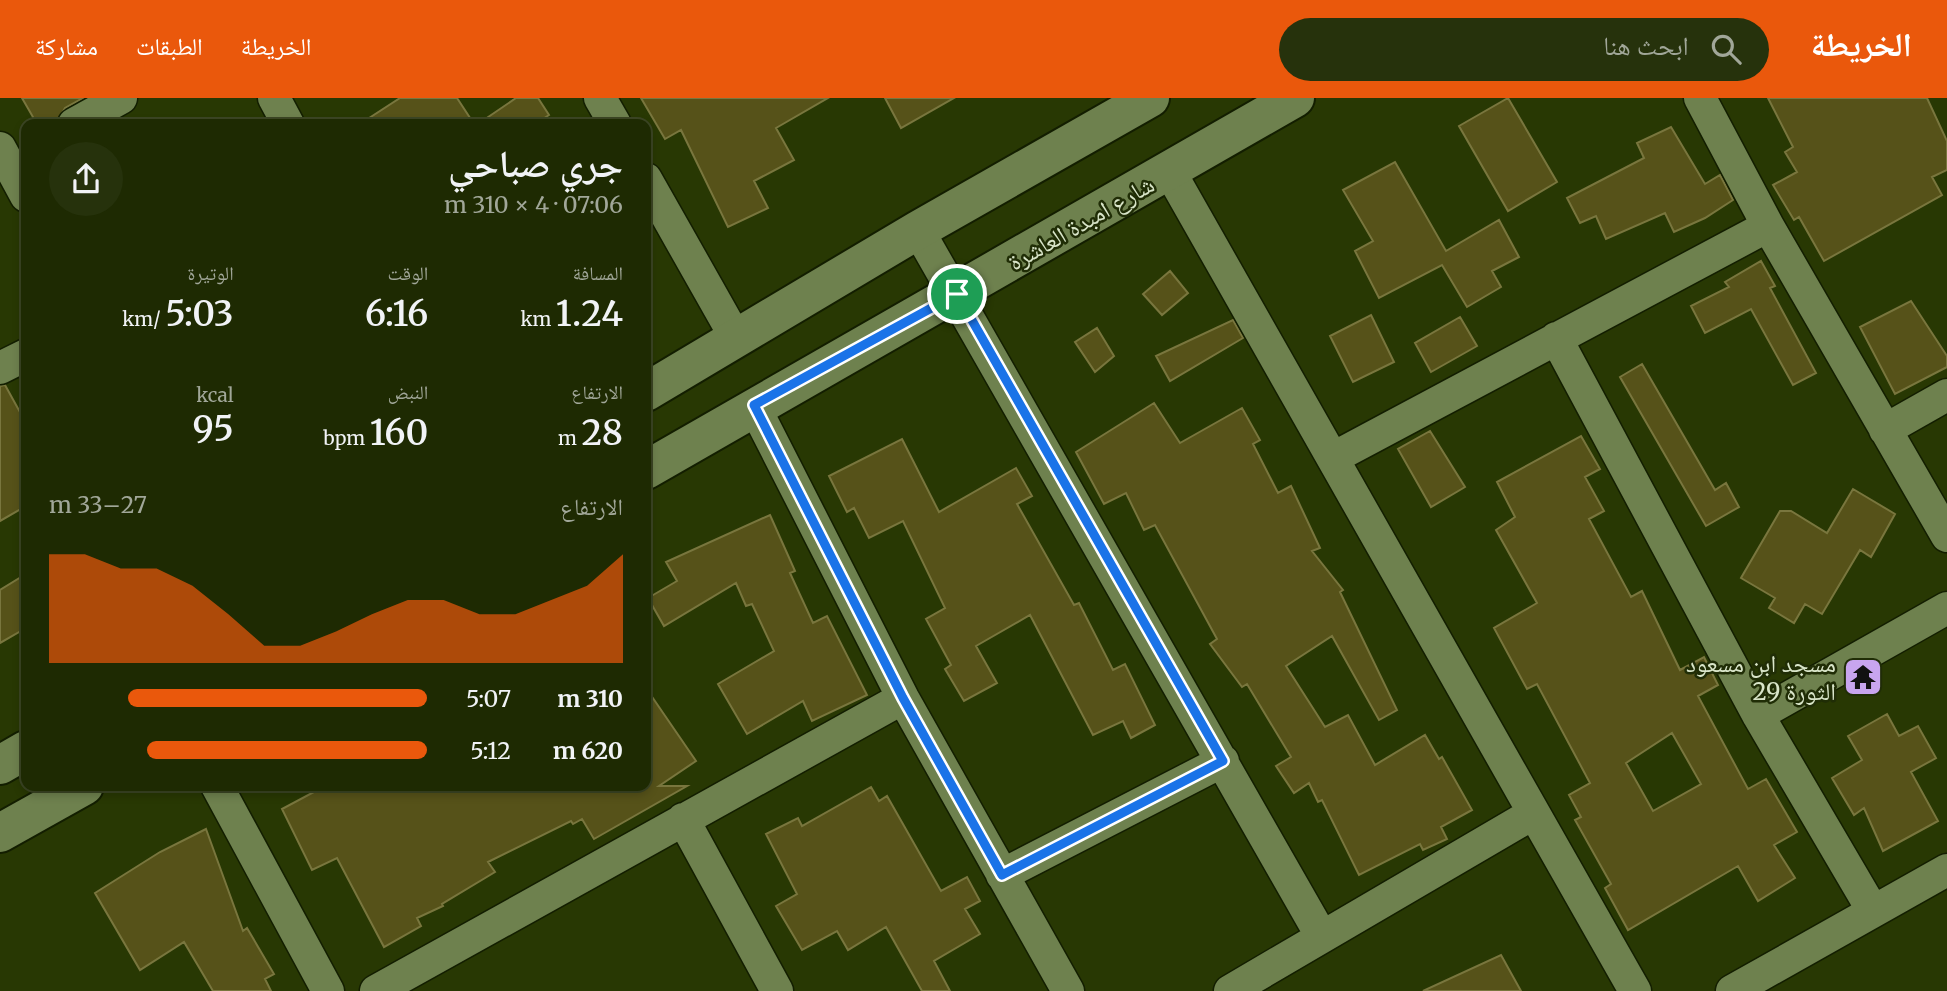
<!DOCTYPE html>
<html lang="ar">
<meta charset="utf-8">
<style>
:root{--surface:#1e2a02;--page:#26320c;--text:#f1f3f6;--muted:#a1a799;--line:#3c4624;--accent:#ea580c}
body{margin:0;font-family:Merriweather,"Noto Naskh Arabic",serif;background:var(--page);color:var(--text);direction:rtl;height:100vh;display:flex;flex-direction:column;font-size:26px;white-space:nowrap}
*{box-sizing:border-box;margin:0}
p{font-size:23px;color:var(--muted)}
.icon{flex:none;width:38px;height:38px;fill:none;stroke:currentColor;stroke-width:2;stroke-linecap:round;stroke-linejoin:round}
.map{position:relative;flex:1;overflow:hidden;direction:ltr}
.details{position:absolute;left:21px;top:21px;width:630px;height:672px;display:flex;flex-direction:column;background:var(--surface);border-radius:14px;box-shadow:0 4px 10px #0003,0 0 0 2px var(--line);direction:rtl}
.details>*{flex:none}
.pin{position:absolute;display:grid;place-items:center;width:60px;height:60px;color:#fff;margin:-30px;border:4px solid #fff;border-radius:50%;box-shadow:0 2px 7px #0007}
.round{display:grid;place-items:center;flex:none;width:74px;height:74px;border-radius:37px;background:var(--page)}
.overview{display:flex;align-items:center;justify-content:space-between;height:119px;padding:0 28px}
h1{font-size:38px;font-weight:600;line-height:52px}
.figures{display:grid;grid-template-columns:repeat(3,1fr);gap:10px;height:119px;padding:7px 28px}
.figures div{display:grid;align-content:center}
.figures b{font-size:35px;font-weight:600}
.figures small{font-size:19px;font-weight:400}
.figures p{font-size:19px}
.chart{height:196px;padding:14px 28px}
.chart p{display:flex;justify-content:space-between}
.chart svg{width:100%;height:126px;margin-top:7px;fill:var(--accent);opacity:.7}
ul{padding:0 28px;list-style:none;font-size:23px}
li{display:grid;grid-template-columns:112px 84px 1fr;align-items:center;height:52px}
li i{height:18px;border-radius:9px;background:var(--accent)}
header{display:flex;align-items:center;gap:42px;box-sizing:border-box;height:98px;padding:0 35px;background:var(--accent);color:#fff}
header strong{font-size:33px}
nav{display:flex;gap:38px;margin-inline-start:auto;font-size:24px}
.search{width:490px;height:63px;background:var(--page);display:flex;align-items:center;gap:18px;box-sizing:border-box;padding:0 24px;border-radius:38px;color:var(--muted);font-size:26px}
.map>svg:first-child{display:block}
.building{fill:#565219;stroke:#79763e;stroke-width:2;fill-rule:evenodd}
.lines{fill:none;stroke-linecap:round;stroke-linejoin:round}
.street-casing{stroke:#131e00;stroke-width:35}
.secondary-casing{stroke:#131e00;stroke-width:42}
.street{stroke:#6e814e;stroke-width:32}
.secondary{stroke:#6e814e;stroke-width:38}
.route-casing{stroke:#fff;stroke-width:14}
.route{stroke:#1a73e8;stroke-width:9}
.labels{text-anchor:middle;dominant-baseline:central;stroke-width:5;stroke-linejoin:round;paint-order:stroke}
.street-label{font-size:24px;fill:#d9e5c9;stroke:#202d06}
.poi-label{font-size:24px;fill:#d9e5c9;stroke:#202d06;text-anchor:end}
</style>
<header>
<strong>الخريطة</strong>
<div class="search"><svg class="icon" aria-label="search" viewBox="0 0 24 24"><circle cx="10" cy="10" r="6"/><path d="M15 15l6 6"/></svg>ابحث هنا</div>
<nav><a>الخريطة</a><a>الطبقات</a><a>مشاركة</a></nav>
</header>
<div class="map">
<svg width="1947" height="893" viewBox="0 0 1947 893">
<rect width="100%" height="100%" fill="#283803"/>
<path class="building" d="M22,0H83L65,10L56,26H37Z
M400,0H457L474,26H360Z
M516,0H538L549,17L535,26H478Z
M641,0H828L776,30L794,62L754,83L768,110L728,129L681,32L665,41Z
M885,0H954L901,30Z
M1508,0L1557,84L1508,113L1459,28Z
M1768,0H1927L1947,43V72L1932,79L1942,97L1824,163L1799,119L1794,122L1773,87L1797,74L1785,54L1793,49Z
M1671,29L1705,86L1720,77L1733,102L1705,120L1674,134L1665,115L1606,141L1596,118L1580,125L1567,100L1644,60L1637,45Z
M1395,64L1446,153L1499,122L1519,159L1492,173L1501,189L1467,209L1442,167L1379,200L1355,153L1373,143L1343,92Z
M1761,163L1775,188L1770,190L1816,275L1793,287L1751,211L1705,235L1691,208L1729,189L1725,184Z
M1170,173L1188,195L1162,217L1143,196Z
M1911,203L1947,258V269L1895,296L1860,229Z
M1371,217L1394,264L1353,284L1330,238Z
M1460,219L1477,248L1431,274L1415,245Z
M1233,222L1243,240L1170,283L1156,258Z
M1097,230L1114,258L1095,274L1075,244Z
M1642,266L1715,392L1726,385L1739,409L1706,428L1620,279Z
M5,287L26,325V408L0,423V288Z
M1154,305L1180,345L1242,310L1260,342L1253,346L1278,395L1291,388L1320,450L1312,453L1343,492L1340,494L1397,612L1379,622L1332,538L1286,568L1325,629L1348,617L1375,667L1425,637L1439,661L1442,659L1472,712L1441,729L1447,741L1423,752L1420,746L1359,777L1322,702L1318,704L1309,685L1294,695L1276,668L1291,659L1247,586L1242,589L1210,546L1217,541L1155,427L1144,432L1126,395L1104,406L1076,354Z
M1430,333L1465,389L1431,409L1398,351Z
M1581,338L1600,371L1585,379L1604,413L1589,421L1631,499L1642,493L1680,572L1704,559L1718,587L1698,598L1748,691L1766,681L1797,734L1774,747L1795,780L1758,803L1738,768L1628,832L1605,790L1611,786L1575,722L1581,719L1569,697L1590,685L1537,586L1527,591L1494,530L1537,505L1496,432L1515,419L1497,384ZM1672,635L1701,686L1653,713L1626,665Z
M902,341L939,414L1016,370L1032,398L1017,406L1074,507L1079,505L1113,572L1125,566L1155,627L1131,640L1123,623L1093,637L1030,517L976,548L997,585L964,603L945,571L951,567L926,521L945,510L903,423L869,440L854,410L847,414L829,378Z
M1853,391L1895,416L1871,459L1860,452L1822,516L1805,506L1794,525L1769,510L1775,500L1741,480L1780,413H1791L1827,435Z
M770,417L795,473L790,475L813,525L827,518L867,597L812,623L803,603L747,636L718,586L774,553L752,506L746,508L736,485L664,528L648,500L677,483L666,464Z
M26,476V530L0,545V492Z
M646,590L696,663L659,688H687L594,741L582,721L573,726L571,723L488,764L495,774L442,806L443,808L417,820L421,828L384,849L337,760L312,772L282,711L325,688H646Z
M1887,616L1899,638L1918,628L1936,660L1911,674L1938,723L1883,753L1864,710L1854,717L1832,680L1862,662L1848,638Z
M871,689L879,703L887,698L941,793L967,779L980,803L965,811L980,836L934,863L950,893H922L886,829L848,852L837,833L802,852L776,808L797,796L766,736L798,720L802,728Z
M206,731L243,833L247,830L274,876L265,881L271,893H213L184,844L140,872L95,795L160,754Z
M1501,857L1521,893H1423Z"/>
<g class="lines">
<g class="street-casing">
<path id="street" d="M274,0L288,26
M600,0L615,26
M1700,0L1768,128L1947,438
M74,26L121,0
M0,50L26,98
M1170,74L1635,893
M646,81L737,242
M918,132L1322,839
M1556,240L1758,617L1873,813
M0,270L26,257
M754,308L903,600L1068,893
M1885,332L1947,297
M1333,360L1768,128
M1758,617L1947,510
M217,688L328,893
M683,721L777,893
M1002,777L1223,663
M376,893L903,600
M1230,893L1534,715
M1732,893L1947,772"/>
</g>
<g class="secondary-casing">
<path id="secondary" d="M646,294L918,132L1150,0
M646,372L1295,0
M0,667L26,652
M0,735L84,688"/>
</g>
<use href="#street" class="street"/>
<use href="#secondary" class="secondary"/>
</g>
<g class="lines">
<g class="route-casing">
<path id="route" d="M957,196L1223,663L1002,777L903,600L754,307Z"/>
</g>
<use href="#route" class="route"/>
</g>
<defs>
<g id="temple-square" transform="scale(2.0125)"><rect x="-9" y="-9" width="18" height="18" rx="4" fill="#c8a5ef" stroke="#202d06"/><path d="M0-6L5-2H3V0L6.5 2.5H4V6H1.5V3h-3V6H-4V2.5H-6.5L-3 0V-2H-5Z" fill="#111"/></g>
</defs>
<g fill-rule="evenodd">
<use href="#temple-square" x="1863" y="579"/>
</g>
<g class="labels">
<g class="street-label">
<text transform="translate(1081 125) rotate(-30)">شارع امبدة العاشرة</text>
</g>
<g class="poi-label">
<text x="1836" y="565">مسجد ابن مسعود<tspan x="1836" dy="28">الثورة 29</tspan></text>
</g>
</g>
</svg>
<div class="pin" style="left:957px;top:196px;background:#1e9e55"><svg class="icon" aria-label="arrive" viewBox="0 0 24 24"><path d="M6 21V4h12l-3 4 3 4H6"/></svg></div>
<section class="details">
<div class="overview"><div><h1>جري صباحي</h1><p>07:06 · 4 × 310 m</p></div><a class="round"><svg class="icon" aria-label="share" viewBox="0 0 24 24"><path d="M12 15V3M7 8l5-5 5 5M5 13v7h14v-7"/></svg></a></div>
<div class="figures">
<div><p>المسافة</p><b>1.24<small> km</small></b></div>
<div><p>الوقت</p><b>6:16</b></div>
<div><p>الوتيرة</p><b>5:03<small> /km</small></b></div>
</div>
<div class="figures">
<div><p>الارتفاع</p><b>28<small> m</small></b></div>
<div><p>النبض</p><b>160<small> bpm</small></b></div>
<div><p>kcal</p><b>95</b></div>
</div>
<div class="chart"><p><span>الارتفاع</span>27–33 m</p>
<svg viewBox="0 0 160 44" preserveAspectRatio="none"><path d="M0 44V6L10 6L20 11L30 11L40 17L50 27L60 38L70 38L80 33L90 27L100 22L110 22L120 27L130 27L140 22L150 17L160 6V44z"/></svg>
</div>
<ul>
<li><b>310 m</b>5:07<i style="width:79%"></i></li>
<li><b>620 m</b>5:12<i style="width:74%"></i></li>
</ul>
</section>
</div>
